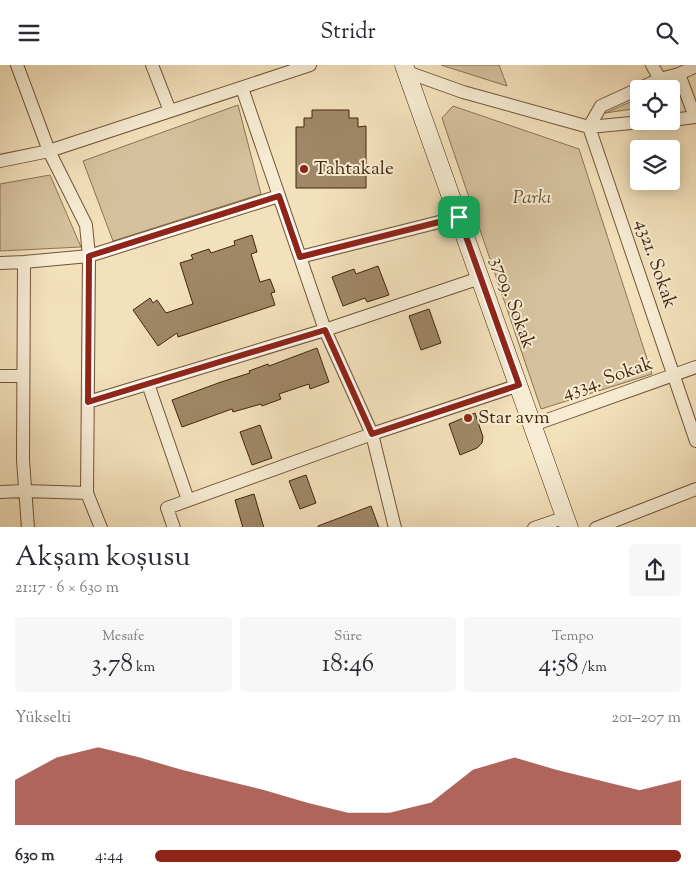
<!DOCTYPE html>
<html lang="tr">
<meta charset="utf-8">
<style>
:root{--surface:#fff;--page:#f7f7f7;--text:#2b2b33;--muted:#7c7c81;--accent:#8f2418}
body{margin:0;font-family:"Sorts Mill Goudy",serif;background:var(--page);color:var(--text);height:100vh;display:flex;flex-direction:column;font-size:19px;white-space:nowrap}
*{box-sizing:border-box;margin:0}
p{font-size:16px;color:var(--muted)}
.icon{flex:none;width:28px;height:28px;fill:none;stroke:currentColor;stroke-width:2;stroke-linecap:round;stroke-linejoin:round}
.map{position:relative;height:462px;overflow:hidden}
.details{display:flex;flex-direction:column;background:var(--surface);flex:1}
.details>*{flex:none}
.tools{position:absolute;left:630px;top:15px;display:grid;gap:10px}
.tools a{display:grid;place-items:center;width:50px;height:50px;border-radius:5px;background:var(--surface);box-shadow:0 2px 12px #0003;font-size:25px}
.pin{position:absolute;display:grid;place-items:center;width:42px;height:42px;color:#fff;margin:-21px;border-radius:10px;box-shadow:0 2px 8px #0006}
.round{display:grid;place-items:center;flex:none;width:52px;height:52px;border-radius:5px;background:var(--page)}
.overview{display:flex;align-items:center;justify-content:space-between;height:85px;padding:0 15px}
h1{font-size:28px;font-weight:600;line-height:38px}
.figures{display:grid;grid-template-columns:repeat(3,1fr);gap:8px;height:85px;padding:5px 15px}
.figures div{display:grid;align-content:center;border-radius:5px;background:var(--page);text-align:center}
.figures b{font-size:25px;font-weight:600}
.figures small{font-size:14px;font-weight:400}
.figures p{font-size:14px}
.chart{height:140px;padding:10px 15px}
.chart p{display:flex;justify-content:space-between}
.chart svg{width:100%;height:90px;margin-top:5px;fill:var(--accent);opacity:.7}
ul{padding:0 15px;list-style:none;font-size:16px}
li{display:grid;grid-template-columns:80px 60px 1fr;align-items:center;height:38px}
li i{height:12px;border-radius:6px;background:var(--accent)}
header{display:flex;justify-content:space-between;align-items:center;height:65px;padding:0 15px;background:var(--surface);font-size:22px;font-weight:600}
.map>svg:first-child{display:block}
.green{fill:#d5c19d;stroke:#8c7354}
.building{fill:#9f8767;stroke:#44250c}
.lines{fill:none;stroke-linecap:round;stroke-linejoin:round}
.street-casing{stroke:#705438;stroke-width:14}
.secondary-casing{stroke:#44250c;stroke-width:19}
.street{stroke:#f7ecd3;stroke-width:12}
.secondary{stroke:#f7ecd3;stroke-width:18}
.route-casing{stroke:#fff;stroke-width:10}
.route{stroke:#8f2418;stroke-width:6}
.poi-dot{fill:#8f2418;stroke:#f7ecd3;stroke-width:2}
.labels{text-anchor:middle;dominant-baseline:central;stroke-width:4;stroke-linejoin:round;paint-order:stroke}
.poi-label{font-size:19px;fill:#44250c;stroke:#f7ecd3;text-anchor:start}
.park-label{font-size:19px;font-style:italic;fill:#684c30;stroke:#f7ecd3}
.street-label{font-size:19px;fill:#44250c;stroke:#f7ecd3}
</style>
<header><svg class="icon" aria-label="menu" viewBox="0 0 24 24"><path d="M4 6h16M4 12h16M4 18h16"/></svg>Stridr<svg class="icon" aria-label="search" viewBox="0 0 24 24"><circle cx="10" cy="10" r="6"/><path d="M15 15l6 6"/></svg></header>
<div class="map">
<svg width="696" height="463" viewBox="0 0 696 463">
<rect width="100%" height="100%" fill="#f3e1bb"/>
<filter id="stains"><feTurbulence type="fractalNoise" baseFrequency=".004" numOctaves="4"/><feColorMatrix values="0 0 0 0 .2 0 0 0 0 .09 0 0 0 0 .02 0 0 0 .5 -.17"/></filter>
<radialGradient id="worn" r=".72"><stop offset=".6" stop-color="#630" stop-opacity="0"/><stop offset="1" stop-color="#630" stop-opacity=".3"/></radialGradient>
<path class="green" d="M441,0H499L507,21Z
M639,33V43L605,48Z
M238,40L261,129L113,176L83,96Z
M453,41L579,84L652,309L541,344L442,53Z
M50,110L81,182L0,186V119Z"/>
<path class="building" d="M312,45H349V53H358V62L366,61V123H296V62H304V53H312Z
M252,170L257,187L251,189L260,217L270,214L275,227L271,228L275,240L178,272L177,268L158,281L133,245L150,233L153,238L157,235L166,248L193,239L180,198L193,194L191,190L209,184L211,188L235,180L234,176Z
M378,201L389,230L367,237L365,233L343,241L332,212L354,204L356,209Z
M429,244L441,278L421,285L409,251Z
M317,283L329,317L310,324L309,319L279,329L281,334L262,341L261,339L233,347L232,344L182,362L172,335L221,317L250,308L249,306L268,299L269,301Z
M475,348L483,372L482,378L477,383L460,390L449,359Z
M260,360L272,393L252,400L240,367Z
M306,410L316,438L300,444L289,416Z
M254,429L264,463H243L235,435Z
M371,441L379,463H318V461Z"/>
<g class="lines">
<g class="street-casing">
<path id="street" d="M17,0L49,86L86,160L89,191L87,428L101,463
M152,0L170,46
M652,0L660,14
M696,1L679,9L660,14L601,41L589,62L696,376
M407,7L463,27L589,62L652,56
M679,9L695,52
M242,23L325,265L372,369L395,463
M671,55L696,52
M0,96L49,86L310,0
M300,192L459,152
M24,197L23,395L28,463
M0,198L24,197L89,191L279,131
M0,311H23
M148,319L188,435
M88,337L325,265L480,213
M533,360L696,302
M0,427L25,426L87,428
M174,463L167,443L372,369L519,320
M534,463L566,452
M596,463L696,424"/>
</g>
<g class="secondary-casing">
<path id="secondary" d="M404,0L569,463"/>
</g>
<use href="#street" class="street"/>
<use href="#secondary" class="secondary"/>
</g>
<g class="lines">
<g class="route-casing">
<path id="route" d="M279,131L300,192L459,152L519,320L372,369L325,265L88,337L89,191Z"/>
</g>
<use href="#route" class="route"/>
</g>
<g class="poi-dot">
<circle cx="304" cy="104" r="5"/>
<circle cx="468" cy="353" r="5"/>
</g>
<g class="labels">
<g class="poi-label">
<text x="314" y="104">Tahtakale</text>
<text x="478" y="353">Star avm</text>
</g>
<g class="park-label">
<text x="532" y="133">Parkı</text>
</g>
<g class="street-label">
<text transform="translate(655 199) rotate(71)">4321. Sokak</text>
<text transform="translate(512 238) rotate(70)">3709. Sokak</text>
<text transform="translate(608 314) rotate(-19)">4334. Sokak</text>
</g>
</g>
<rect width="100%" height="100%" filter="url(#stains)"/>
<rect width="100%" height="100%" fill="url(#worn)"/>
</svg>
<div class="tools">
<a><svg class="icon" aria-label="locate" viewBox="0 0 24 24"><circle cx="12" cy="12" r="6"/><path d="M12 2v4M12 18v4M2 12h4M18 12h4"/></svg></a>
<a><svg class="icon" aria-label="layers" viewBox="0 0 24 24"><path d="M12 4l9 5-9 5-9-5zM3 14l9 5 9-5"/></svg></a>
</div>
<div class="pin" style="left:459px;top:152px;background:#1e9e55"><svg class="icon" aria-label="arrive" viewBox="0 0 24 24"><path d="M6 21V4h12l-3 4 3 4H6"/></svg></div>
</div>
<section class="details">
<div class="overview"><div><h1>Akşam koşusu</h1><p>21:17 · 6 × 630 m</p></div><a class="round"><svg class="icon" aria-label="share" viewBox="0 0 24 24"><path d="M12 15V3M7 8l5-5 5 5M5 13v7h14v-7"/></svg></a></div>
<div class="figures">
<div><p>Mesafe</p><b>3.78<small> km</small></b></div>
<div><p>Süre</p><b>18:46</b></div>
<div><p>Tempo</p><b>4:58<small> /km</small></b></div>
</div>
<div class="chart"><p><span>Yükselti</span>201–207 m</p>
<svg viewBox="0 0 160 44" preserveAspectRatio="none"><path d="M0 44V22L10 11L20 6L30 11L40 17L50 22L60 27L70 33L80 38L90 38L100 33L110 17L120 11L130 17L140 22L150 27L160 22V44z"/></svg>
</div>
<ul>
<li><b>630 m</b>4:44<i style="width:100%"></i></li>
</ul>
</section>
